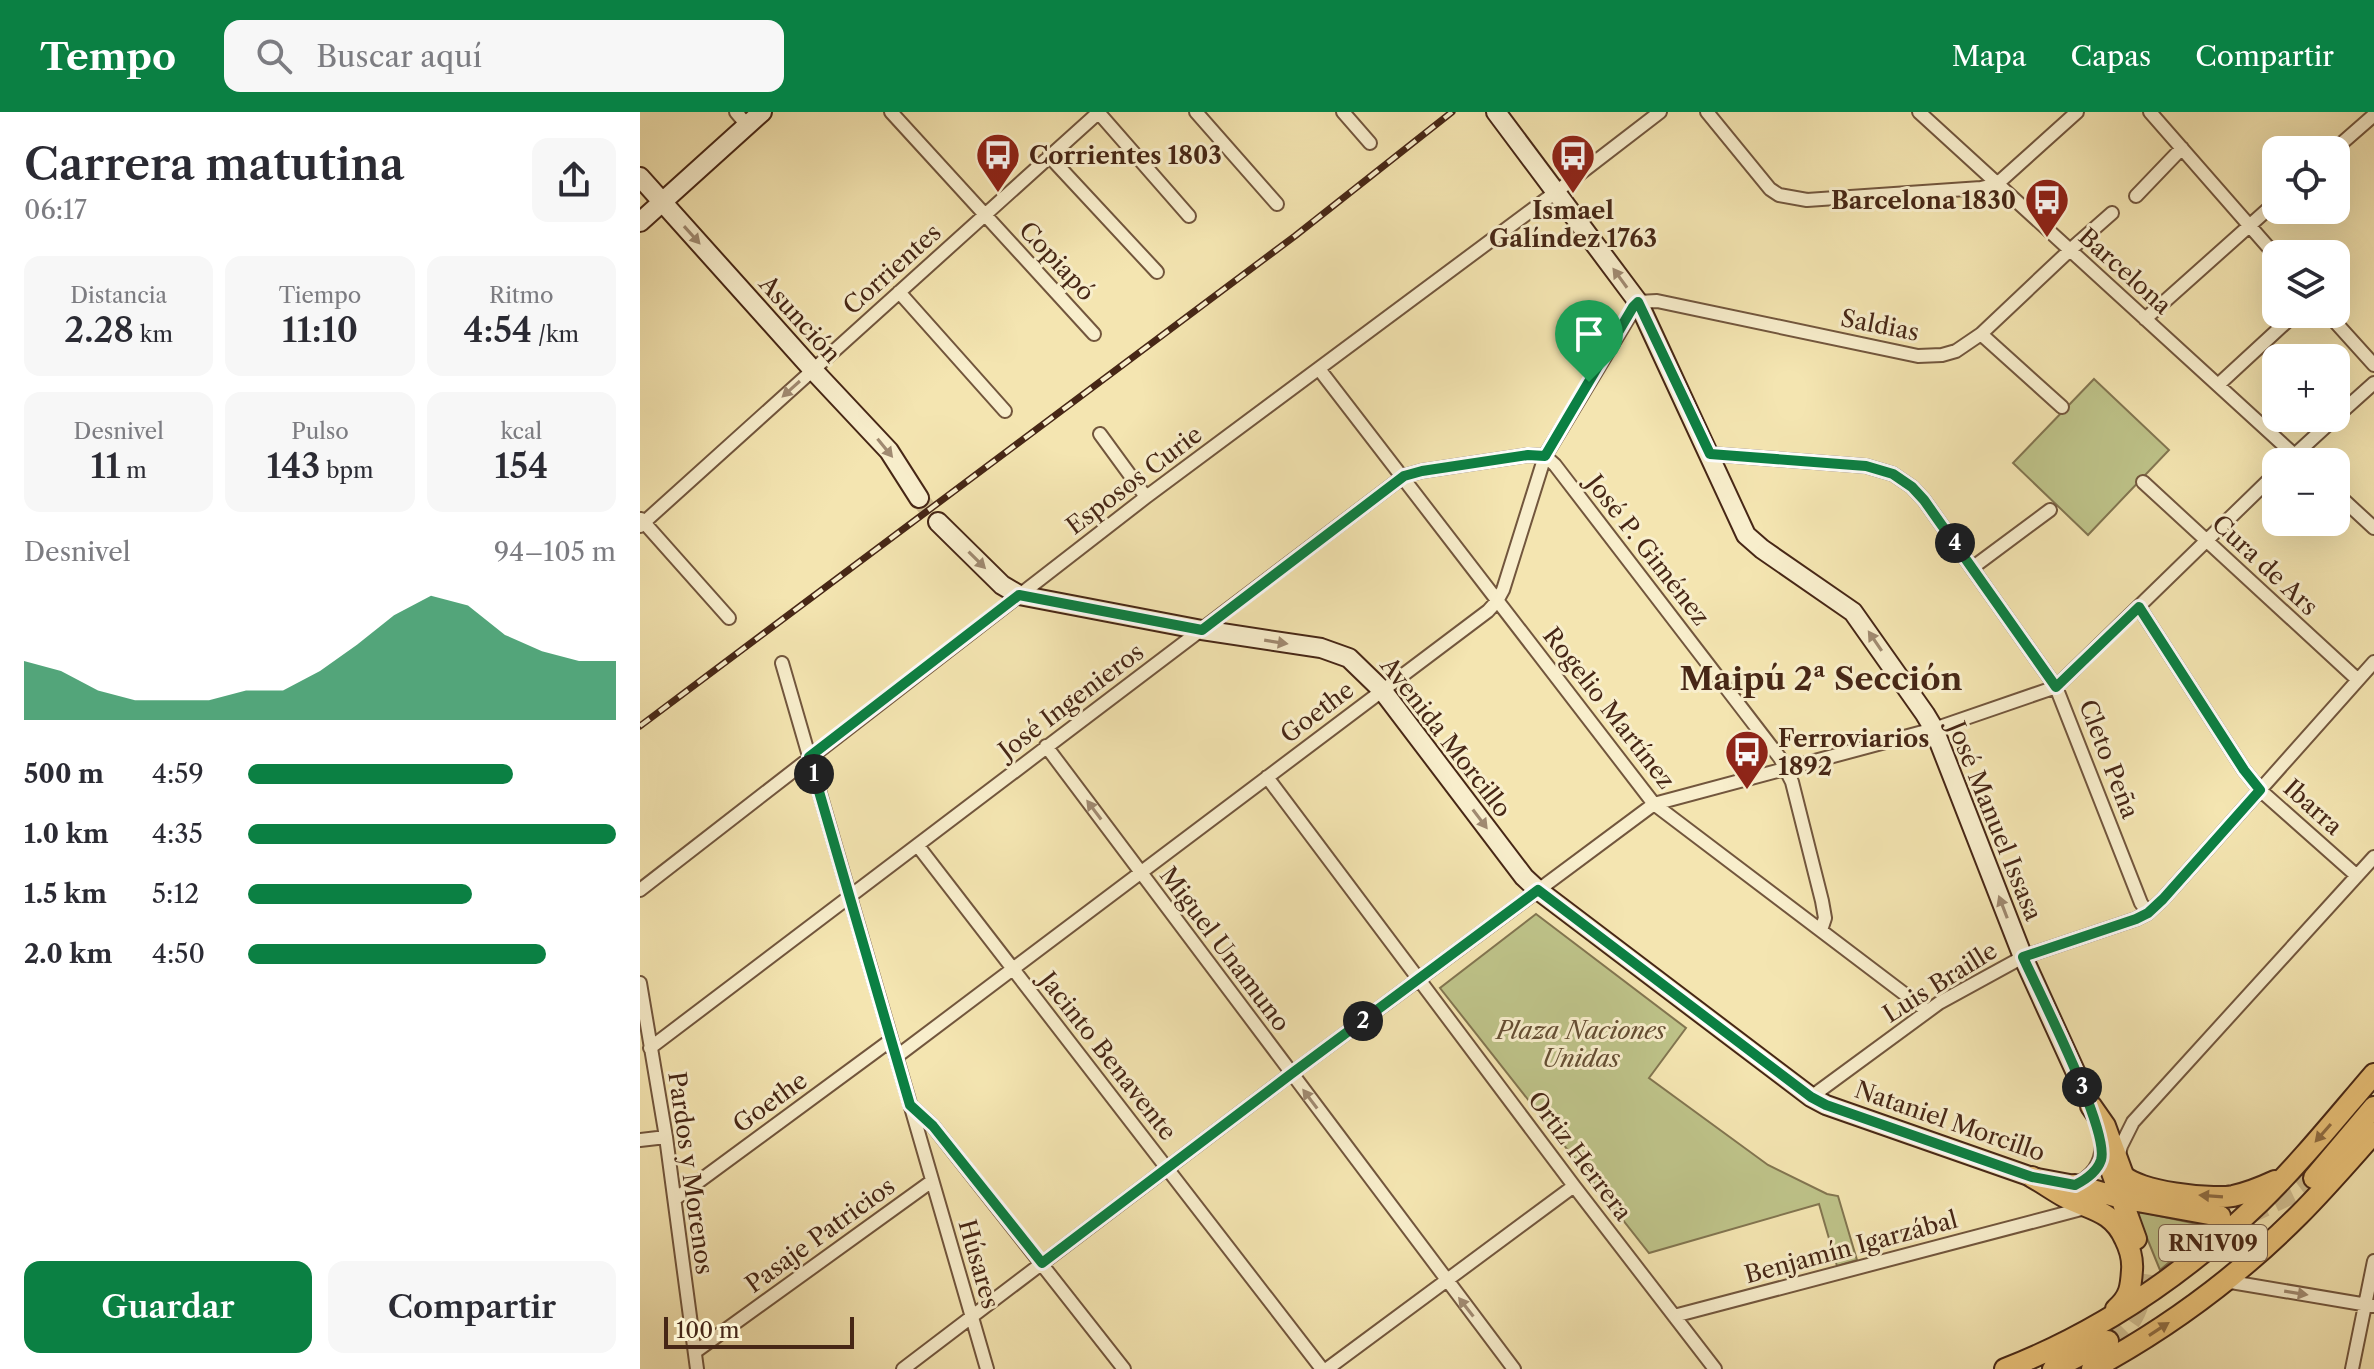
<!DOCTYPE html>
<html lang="es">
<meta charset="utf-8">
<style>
:root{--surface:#fff;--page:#f7f7f7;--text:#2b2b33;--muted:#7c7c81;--accent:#0b8043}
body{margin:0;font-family:"Libre Caslon Text",serif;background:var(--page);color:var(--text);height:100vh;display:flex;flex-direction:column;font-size:30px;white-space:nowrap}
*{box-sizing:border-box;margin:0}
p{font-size:26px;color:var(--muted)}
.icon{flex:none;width:44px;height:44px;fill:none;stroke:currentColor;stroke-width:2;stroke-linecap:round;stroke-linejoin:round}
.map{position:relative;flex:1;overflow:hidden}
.sheet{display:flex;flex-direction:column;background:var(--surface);width:640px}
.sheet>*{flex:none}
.tools{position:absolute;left:1622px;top:24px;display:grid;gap:16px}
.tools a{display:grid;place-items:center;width:88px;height:88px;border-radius:16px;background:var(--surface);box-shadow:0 8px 32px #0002;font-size:40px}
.scale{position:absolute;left:24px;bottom:20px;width:190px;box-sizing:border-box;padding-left:8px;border:4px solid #472716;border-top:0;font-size:22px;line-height:28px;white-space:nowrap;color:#472716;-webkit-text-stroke:6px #f8eecc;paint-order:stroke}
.pin{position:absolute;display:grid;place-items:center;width:68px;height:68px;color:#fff;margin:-82px -34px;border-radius:50% 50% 50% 0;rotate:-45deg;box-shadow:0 0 8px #0007}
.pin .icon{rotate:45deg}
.km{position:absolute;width:40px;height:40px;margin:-20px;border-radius:50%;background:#222;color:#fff;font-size:22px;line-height:40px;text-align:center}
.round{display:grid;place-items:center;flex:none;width:84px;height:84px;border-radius:16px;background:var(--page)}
.summary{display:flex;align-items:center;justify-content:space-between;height:136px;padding:0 24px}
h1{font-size:44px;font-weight:600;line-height:60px}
.metrics{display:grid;grid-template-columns:repeat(3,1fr);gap:12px;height:136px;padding:8px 24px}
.metrics div{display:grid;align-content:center;border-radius:16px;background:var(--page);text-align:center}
.metrics b{font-size:34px;font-weight:600}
.metrics small{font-size:22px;font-weight:400}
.metrics p{font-size:22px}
.chart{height:224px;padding:16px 24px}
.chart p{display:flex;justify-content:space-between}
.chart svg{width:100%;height:144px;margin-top:8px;fill:var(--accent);opacity:.7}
.action{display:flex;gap:16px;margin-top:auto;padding:16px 24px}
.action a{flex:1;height:92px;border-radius:16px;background:var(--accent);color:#fff;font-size:32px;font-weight:600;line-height:92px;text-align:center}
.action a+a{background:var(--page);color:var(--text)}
ul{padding:0 24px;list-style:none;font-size:26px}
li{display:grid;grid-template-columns:128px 96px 1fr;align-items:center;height:60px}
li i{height:20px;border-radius:10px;background:var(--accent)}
header{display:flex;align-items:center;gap:48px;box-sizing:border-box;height:112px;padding:0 40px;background:var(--accent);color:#fff}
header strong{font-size:38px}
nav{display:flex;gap:44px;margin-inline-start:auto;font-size:28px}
.search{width:560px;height:72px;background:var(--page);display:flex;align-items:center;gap:20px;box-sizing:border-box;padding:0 28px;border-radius:16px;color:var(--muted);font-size:30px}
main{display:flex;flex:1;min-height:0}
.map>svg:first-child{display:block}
.green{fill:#bec389;stroke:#827550;stroke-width:2}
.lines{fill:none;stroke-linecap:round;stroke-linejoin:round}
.secondary-tunnel{stroke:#d1bf92;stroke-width:18;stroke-dasharray:18 9;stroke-linecap:butt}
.primary-tunnel{stroke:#d1bf92;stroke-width:20;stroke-dasharray:20 10;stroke-linecap:butt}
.street-casing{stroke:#72563d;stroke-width:16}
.secondary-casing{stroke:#472716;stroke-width:22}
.primary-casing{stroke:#472716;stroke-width:24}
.street{stroke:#f8eecc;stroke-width:12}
.secondary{stroke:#f8eecc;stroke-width:18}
.primary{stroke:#eac278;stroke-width:20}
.rail-casing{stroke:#472716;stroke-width:7}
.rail{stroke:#f8eecc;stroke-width:4;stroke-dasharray:12;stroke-linecap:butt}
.oneway{fill:#a08a71}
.oneway2{fill:#906d42}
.route-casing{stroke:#fff;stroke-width:16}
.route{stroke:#0b8043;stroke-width:10}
.labels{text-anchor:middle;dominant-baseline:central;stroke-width:6;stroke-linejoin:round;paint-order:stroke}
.shield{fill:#f8eecc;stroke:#7c634d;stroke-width:2}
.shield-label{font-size:22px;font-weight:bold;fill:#472716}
.poi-label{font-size:24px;font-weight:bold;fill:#472716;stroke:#f8eecc;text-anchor:start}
.street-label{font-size:24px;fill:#472716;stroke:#f8eecc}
.park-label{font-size:24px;font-style:italic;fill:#654e33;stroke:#f8eecc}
.district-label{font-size:32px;font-weight:bold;fill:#472716;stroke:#f8eecc}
</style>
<header>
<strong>Tempo</strong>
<div class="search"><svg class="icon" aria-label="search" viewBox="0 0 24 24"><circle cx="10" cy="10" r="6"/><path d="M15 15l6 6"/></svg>Buscar aquí</div>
<nav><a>Mapa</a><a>Capas</a><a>Compartir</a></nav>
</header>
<main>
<section class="sheet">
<div class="summary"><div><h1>Carrera matutina</h1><p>06:17</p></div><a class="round"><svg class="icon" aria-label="share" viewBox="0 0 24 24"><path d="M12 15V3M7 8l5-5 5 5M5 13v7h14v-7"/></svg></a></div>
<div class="metrics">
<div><p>Distancia</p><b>2.28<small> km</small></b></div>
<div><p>Tiempo</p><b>11:10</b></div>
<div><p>Ritmo</p><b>4:54<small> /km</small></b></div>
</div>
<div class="metrics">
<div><p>Desnivel</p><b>11<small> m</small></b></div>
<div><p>Pulso</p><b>143<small> bpm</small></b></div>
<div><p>kcal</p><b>154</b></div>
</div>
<div class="chart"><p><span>Desnivel</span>94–105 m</p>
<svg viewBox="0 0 160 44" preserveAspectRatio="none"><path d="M0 44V26L10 29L20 35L30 38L40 38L50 38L60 35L70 35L80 29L90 21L100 12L110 6L120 9L130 18L140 23L150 26L160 26V44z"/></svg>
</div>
<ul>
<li><b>500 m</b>4:59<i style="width:72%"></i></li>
<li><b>1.0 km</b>4:35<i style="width:100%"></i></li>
<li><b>1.5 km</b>5:12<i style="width:61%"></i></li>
<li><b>2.0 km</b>4:50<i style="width:81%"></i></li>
</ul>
<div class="action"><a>Guardar</a><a>Compartir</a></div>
</section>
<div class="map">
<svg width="1734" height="1257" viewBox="0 0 1734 1257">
<rect width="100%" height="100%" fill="#f4e5b1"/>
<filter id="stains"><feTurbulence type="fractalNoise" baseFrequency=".0025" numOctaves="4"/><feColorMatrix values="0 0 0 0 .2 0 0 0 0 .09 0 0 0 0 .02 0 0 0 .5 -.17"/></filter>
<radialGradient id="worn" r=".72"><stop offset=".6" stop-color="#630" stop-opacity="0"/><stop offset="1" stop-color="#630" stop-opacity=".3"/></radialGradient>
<path class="green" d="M1454,267L1529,338L1448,423L1373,351Z
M896,802L1046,916L1009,966L1128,1053L1187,1082L1198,1084L1217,1148L1197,1154L1179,1092L1009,1141L800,876Z
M1496,1099L1571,1115L1520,1158Z"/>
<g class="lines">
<path class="secondary-tunnel" d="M279,386L298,410"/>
<path class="primary-tunnel" d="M1607,1103L1654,1081L1674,1066
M1468,1229C1497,1212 1500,1193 1505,1161"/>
<g class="street-casing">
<path id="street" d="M96,0L107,13
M251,0L454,222
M458,0L549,104
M556,0L637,92
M703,0L730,31
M1067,0L1130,77L1139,83L1167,88L1341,76L1357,72L1437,0
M1279,0L1662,350
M1510,0L1636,144
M1694,38L1734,3
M409,44L517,160
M1496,84L1542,36
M259,180L365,299
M1688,202L1734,253
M1505,207L1636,90
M1341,222L1422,295
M679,257L1014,692L1287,899
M1578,273L1655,202
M1696,305L1734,271
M460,322L506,385
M1070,342L1226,354L1253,362L1272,375L1284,388L1416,575L1501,791L1508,801
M1647,350L1695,306
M1503,370L1718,568
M1696,381L1734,416
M1,407L89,506
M0,414L459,0
M1332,456L1410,398
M1499,495L1604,658L1620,678L1717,764
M142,551L347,1257
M406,634L874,1257
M627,665L934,1074L1075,1257
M278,734L682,1257
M0,778L506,385L916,80L1020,0
M0,871L26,1025L57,1257
M10,936L764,364L782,359L888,343L905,344L915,353L1140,646L1152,670L1182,789L1185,806L1181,818
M256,945L848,499L857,489L863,478L905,344L998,190L1017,189L1278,244L1302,243L1316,239L1341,222L1430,138L1472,101
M1171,985L1299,891L1383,845L1496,807L1508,801L1523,787L1734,550
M272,995L293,1014L484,1257
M0,1028L26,1025
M1478,1046L1481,1034L1493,1010L1734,745
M1435,1073C1452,1064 1461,1053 1462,1033
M35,1087L251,928
M1585,1169L1734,1194
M1034,1204L1445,1096
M55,1240L292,1069
M263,1257L651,962L1014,692L1294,617L1416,575L1636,361
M687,1257L934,1074
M1712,1257L1734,1149"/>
</g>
<g class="secondary-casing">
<path id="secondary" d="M856,0L998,190L1106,423L1122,437L1213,500L1285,602L1294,617L1383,845L1451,994
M0,65L173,258L249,339L279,386
M0,110L122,0
M298,410L362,473L379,483L562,518L681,536L709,546L742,578L884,765L898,778L1171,985L1186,993L1392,1065L1435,1073"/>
</g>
<g class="primary-casing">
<path id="primary" d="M1451,994L1465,1014L1483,1063C1497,1080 1571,1088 1593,1084C1607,1081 1622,1075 1635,1069
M1470,1055L1496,1127
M1392,1065C1403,1071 1414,1079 1425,1085C1450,1098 1472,1098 1485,1127C1490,1137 1493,1146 1492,1158C1491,1175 1490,1185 1476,1197
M1674,1066L1734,995
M1435,1073L1481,1086L1580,1104
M1365,1257C1460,1220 1547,1160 1620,1090C1661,1050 1697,1005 1734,962
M1413,1257L1468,1229
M1452,1257C1528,1216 1598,1164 1659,1103C1685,1077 1709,1049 1734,1021"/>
</g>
<use href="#street" class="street"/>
<use href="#secondary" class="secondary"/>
<use href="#primary" class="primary"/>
<g class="rail-casing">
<path id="rail" d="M0,614L655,124L812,0"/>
</g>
<use href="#rail" class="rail"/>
</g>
<defs><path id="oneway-solid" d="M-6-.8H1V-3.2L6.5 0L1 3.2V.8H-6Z" transform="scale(2)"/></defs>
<g class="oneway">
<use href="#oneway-solid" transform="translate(52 123) rotate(48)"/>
<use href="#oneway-solid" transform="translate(980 166) rotate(-126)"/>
<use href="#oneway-solid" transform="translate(151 277) rotate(138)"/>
<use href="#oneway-solid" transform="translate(245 336) rotate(51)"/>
<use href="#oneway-solid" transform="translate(337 448) rotate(45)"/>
<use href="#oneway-solid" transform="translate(1235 529) rotate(-124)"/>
<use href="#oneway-solid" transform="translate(636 530) rotate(9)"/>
<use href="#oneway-solid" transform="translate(454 698) rotate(-127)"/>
<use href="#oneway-solid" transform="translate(840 707) rotate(53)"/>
<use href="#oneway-solid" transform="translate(1363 795) rotate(-111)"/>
<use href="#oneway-solid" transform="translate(670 987) rotate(-127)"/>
<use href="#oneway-solid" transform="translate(1656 1181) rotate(9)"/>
<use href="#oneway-solid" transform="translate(826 1195) rotate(-128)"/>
</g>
<g class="oneway2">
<use href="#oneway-solid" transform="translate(1683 1021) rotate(131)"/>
<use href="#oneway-solid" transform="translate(1571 1084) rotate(-176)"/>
<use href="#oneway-solid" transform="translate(1519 1217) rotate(-33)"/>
</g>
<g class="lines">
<g class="route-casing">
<path id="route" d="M998,190L1070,342L1226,354L1253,362L1272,375L1284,388L1416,575L1499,495L1604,658L1620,678L1523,787L1508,801L1496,807L1383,845C1398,879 1470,1018 1461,1048C1457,1060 1445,1068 1435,1073L1392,1065L1186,993L1171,985L898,778L651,962L402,1151L293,1014L270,993L169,645L379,483L562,518L764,364L782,359L888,343L905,344L993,195Z"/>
</g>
<use href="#route" class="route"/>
</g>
<defs>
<g id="bus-pin" transform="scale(2.3)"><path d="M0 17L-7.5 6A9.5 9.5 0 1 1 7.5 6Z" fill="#8f2418" stroke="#f8eecc"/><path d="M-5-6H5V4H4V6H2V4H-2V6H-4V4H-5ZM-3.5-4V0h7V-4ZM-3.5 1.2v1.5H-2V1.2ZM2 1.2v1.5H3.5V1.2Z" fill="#fff"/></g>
</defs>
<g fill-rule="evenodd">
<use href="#bus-pin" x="358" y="43"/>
<use href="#bus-pin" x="933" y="44"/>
<use href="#bus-pin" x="1407" y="88"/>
<use href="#bus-pin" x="1107" y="640"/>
</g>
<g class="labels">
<rect class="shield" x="1519" y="1113" width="108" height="36" rx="6"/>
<g class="shield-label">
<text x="1573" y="1131">RN1V09</text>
</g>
<g class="poi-label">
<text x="389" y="43">Corrientes 1803</text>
<text x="1376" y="88" text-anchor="end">Barcelona 1830</text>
<text x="933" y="98" text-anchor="middle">Ismael<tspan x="933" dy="28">Galíndez 1763</tspan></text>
<text x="1138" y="626">Ferroviarios<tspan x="1138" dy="28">1892</tspan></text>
</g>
<g class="street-label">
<text transform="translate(417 149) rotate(47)">Copiapó</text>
<text transform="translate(252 157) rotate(-42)">Corrientes</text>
<text transform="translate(1485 159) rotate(42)">Barcelona</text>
<text transform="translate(160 207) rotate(48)">Asunción</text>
<text transform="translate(1240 213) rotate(11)">Saldias</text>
<text transform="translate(494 368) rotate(-37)">Esposos Curie</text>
<text transform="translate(1008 438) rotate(52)">José P. Giménez</text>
<text transform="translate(1625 453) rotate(43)">Cura de Ars</text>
<text transform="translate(431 589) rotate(-37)">José Ingenieros</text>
<text transform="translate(969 596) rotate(52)">Rogelio Martínez</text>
<text transform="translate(677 600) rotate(-37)">Goethe</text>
<text transform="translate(806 625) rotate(52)">Avenida Morcillo</text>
<text transform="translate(1469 647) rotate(69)">Cleto Peña</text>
<text transform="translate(1673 695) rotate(42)">Ibarra</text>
<text transform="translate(1355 709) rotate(68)">José Manuel Issasa</text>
<text transform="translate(585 837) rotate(53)">Miguel Unamuno</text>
<text transform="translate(1300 870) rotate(-32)">Luis Braille</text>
<text transform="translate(468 944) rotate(52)">Jacinto Benavente</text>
<text transform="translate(130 990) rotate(-36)">Goethe</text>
<text transform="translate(1310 1009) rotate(19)">Nataniel Morcillo</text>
<text transform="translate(940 1044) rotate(53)">Ortiz Herrera</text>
<text transform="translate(51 1061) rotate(82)">Pardos y Morenos</text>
<text transform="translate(180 1123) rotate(-36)">Pasaje Patricios</text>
<text transform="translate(1211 1135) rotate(-15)">Benjamín Igarzábal</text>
<text transform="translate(339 1152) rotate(74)">Húsares</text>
</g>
<g class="park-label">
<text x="941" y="918">Plaza Naciones<tspan x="941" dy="28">Unidas</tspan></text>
</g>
<g class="district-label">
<text x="1181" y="566">Maipú 2ª Sección</text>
</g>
</g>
<rect width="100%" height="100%" filter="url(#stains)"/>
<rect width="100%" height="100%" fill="url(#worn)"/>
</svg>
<div class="tools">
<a><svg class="icon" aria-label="locate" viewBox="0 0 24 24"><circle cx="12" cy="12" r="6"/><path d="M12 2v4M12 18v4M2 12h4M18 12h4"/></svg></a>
<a><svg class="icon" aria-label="layers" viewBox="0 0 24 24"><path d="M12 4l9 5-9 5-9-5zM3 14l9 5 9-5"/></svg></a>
<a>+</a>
<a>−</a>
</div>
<div class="scale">100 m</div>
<div class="pin" style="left:949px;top:270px;background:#1e9e55"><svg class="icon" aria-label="arrive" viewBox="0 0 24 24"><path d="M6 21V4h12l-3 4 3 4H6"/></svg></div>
<b class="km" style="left:174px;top:662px">1</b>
<b class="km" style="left:723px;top:909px">2</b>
<b class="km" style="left:1442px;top:975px">3</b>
<b class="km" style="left:1315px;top:431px">4</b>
</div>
</main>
